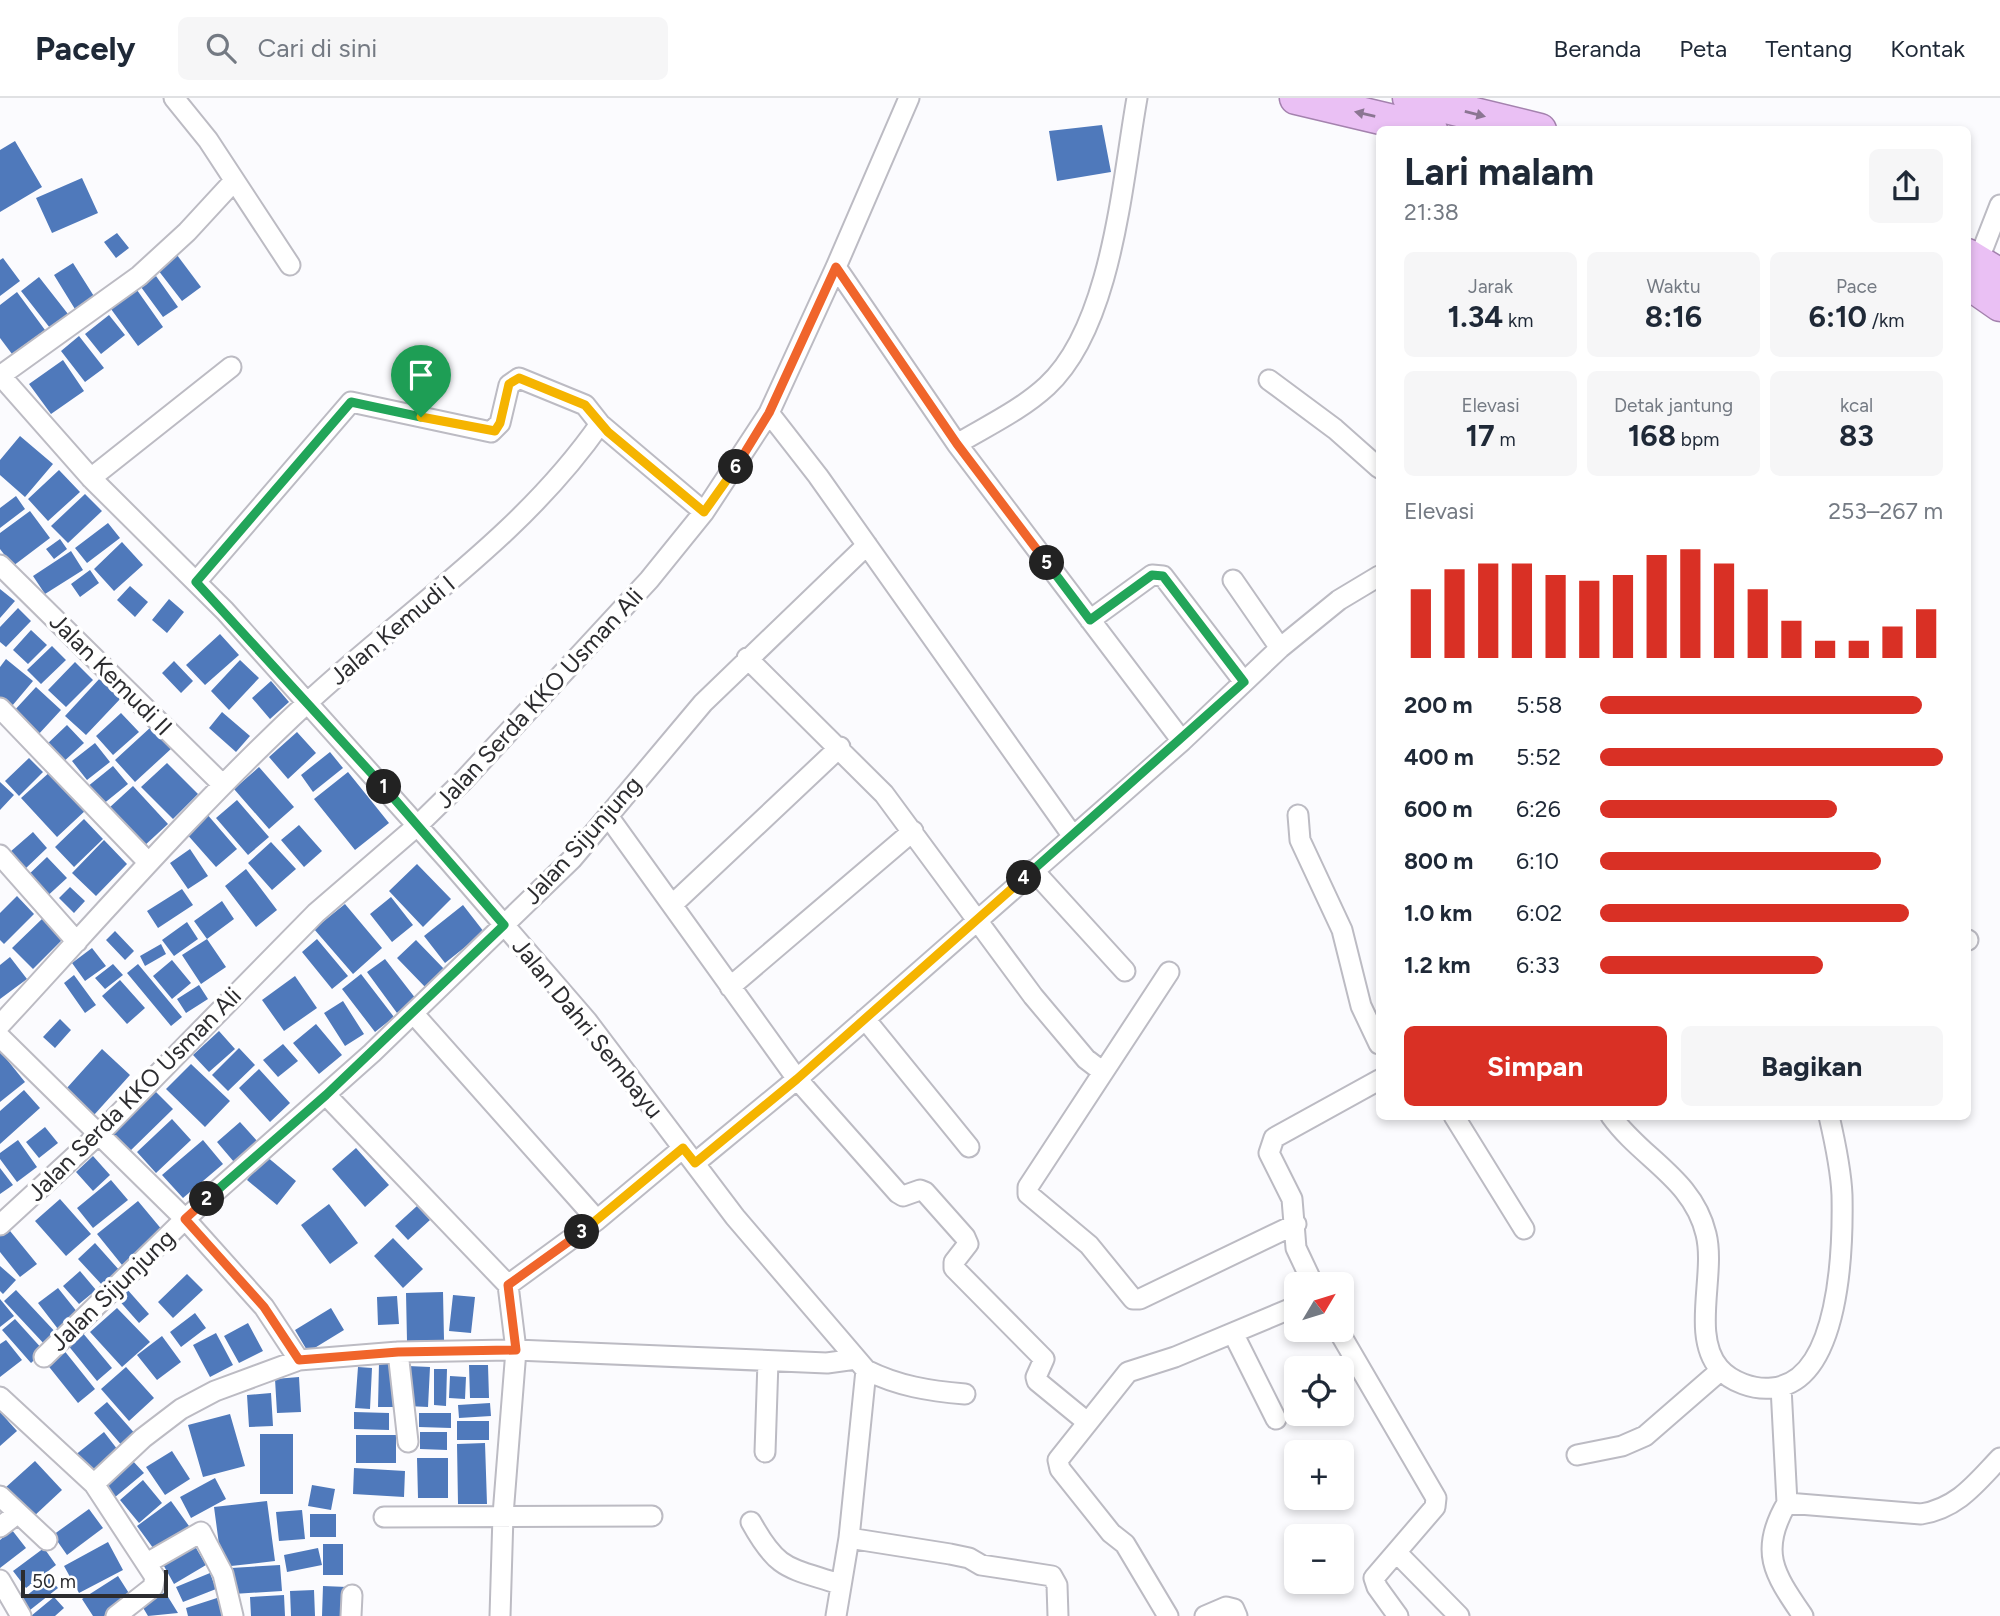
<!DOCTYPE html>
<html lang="id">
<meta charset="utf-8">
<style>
:root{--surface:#fff;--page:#f6f6f7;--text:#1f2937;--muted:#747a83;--line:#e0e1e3;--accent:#d93025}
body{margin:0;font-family:Figtree,sans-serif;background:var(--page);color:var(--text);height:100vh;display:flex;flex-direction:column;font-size:26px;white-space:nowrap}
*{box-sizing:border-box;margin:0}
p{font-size:23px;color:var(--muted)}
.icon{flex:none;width:38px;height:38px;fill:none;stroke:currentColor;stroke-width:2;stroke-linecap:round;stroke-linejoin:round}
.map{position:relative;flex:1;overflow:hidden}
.details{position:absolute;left:1376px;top:28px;width:595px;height:994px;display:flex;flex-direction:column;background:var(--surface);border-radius:10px;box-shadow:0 4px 10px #0003}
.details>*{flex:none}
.needle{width:46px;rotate:52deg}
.controls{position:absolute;left:1284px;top:1174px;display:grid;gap:14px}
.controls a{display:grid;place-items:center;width:70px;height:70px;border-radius:10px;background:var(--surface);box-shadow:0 4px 10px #0003;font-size:35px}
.scale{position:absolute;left:21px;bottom:18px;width:147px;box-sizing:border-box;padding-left:7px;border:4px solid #2c2c2f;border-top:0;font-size:19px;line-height:24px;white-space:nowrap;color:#2c2c2f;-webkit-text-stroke:5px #fff;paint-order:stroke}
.pin{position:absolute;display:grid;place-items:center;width:60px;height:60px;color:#fff;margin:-72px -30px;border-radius:50% 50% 50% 0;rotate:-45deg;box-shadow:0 0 7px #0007}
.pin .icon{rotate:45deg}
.km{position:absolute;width:35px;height:35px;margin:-18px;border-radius:50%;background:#222;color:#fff;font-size:19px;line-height:35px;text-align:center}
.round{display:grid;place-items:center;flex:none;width:74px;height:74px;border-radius:10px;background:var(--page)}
.summary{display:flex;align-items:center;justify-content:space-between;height:119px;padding:0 28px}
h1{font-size:38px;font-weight:700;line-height:52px}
.figures{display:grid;grid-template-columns:repeat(3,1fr);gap:10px;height:119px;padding:7px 28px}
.figures div{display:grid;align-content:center;border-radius:10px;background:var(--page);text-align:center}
.figures b{font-size:30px;font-weight:700}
.figures small{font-size:19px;font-weight:400}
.figures p{font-size:19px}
.chart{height:196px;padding:14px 28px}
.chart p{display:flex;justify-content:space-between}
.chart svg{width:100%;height:126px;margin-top:7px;stroke:var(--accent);stroke-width:6}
.button{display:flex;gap:14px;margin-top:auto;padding:14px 28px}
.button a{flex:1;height:80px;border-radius:10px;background:var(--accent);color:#fff;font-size:28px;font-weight:700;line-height:80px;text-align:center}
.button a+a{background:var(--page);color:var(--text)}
ul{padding:0 28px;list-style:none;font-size:23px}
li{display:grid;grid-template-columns:112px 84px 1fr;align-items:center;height:52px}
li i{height:18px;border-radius:9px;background:var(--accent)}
header{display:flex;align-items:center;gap:42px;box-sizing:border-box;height:98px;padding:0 35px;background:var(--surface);border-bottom:2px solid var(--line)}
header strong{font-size:33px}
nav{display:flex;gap:38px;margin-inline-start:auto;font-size:24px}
.search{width:490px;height:63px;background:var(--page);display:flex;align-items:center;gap:18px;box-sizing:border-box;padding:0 24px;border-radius:10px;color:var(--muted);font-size:26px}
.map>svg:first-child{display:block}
.building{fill:#4f79bb}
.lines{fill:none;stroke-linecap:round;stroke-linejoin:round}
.minor-casing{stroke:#bcbbc3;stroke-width:23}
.trunk-casing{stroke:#a482ae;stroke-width:35}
.minor{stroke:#fff;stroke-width:19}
.trunk{stroke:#eac0f4;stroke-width:32}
.oneway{fill:#8b7692}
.split-1-casing{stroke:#fff;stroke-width:14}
.split-2-casing{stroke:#fff;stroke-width:14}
.split-3-casing{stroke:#fff;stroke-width:14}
.split-4-casing{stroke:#fff;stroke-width:14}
.split-5-casing{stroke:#fff;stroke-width:14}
.split-6-casing{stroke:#fff;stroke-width:14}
.split-7-casing{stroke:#fff;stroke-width:14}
.split-1{stroke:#22a559;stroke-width:9}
.split-2{stroke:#22a559;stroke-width:9}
.split-3{stroke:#f0652b;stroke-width:9}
.split-4{stroke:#f5b400;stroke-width:9}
.split-5{stroke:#22a559;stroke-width:9}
.split-6{stroke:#f0652b;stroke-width:9}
.split-7{stroke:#f5b400;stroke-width:9}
.labels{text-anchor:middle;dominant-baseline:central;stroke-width:7;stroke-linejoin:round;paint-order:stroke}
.street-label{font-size:24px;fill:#2c2c2f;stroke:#fff}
</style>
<header>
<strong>Pacely</strong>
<div class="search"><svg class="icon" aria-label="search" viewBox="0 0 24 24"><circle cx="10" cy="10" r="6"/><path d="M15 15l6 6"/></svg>Cari di sini</div>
<nav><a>Beranda</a><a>Peta</a><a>Tentang</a><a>Kontak</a></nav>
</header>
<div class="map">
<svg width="2000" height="1518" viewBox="0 0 2000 1518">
<rect width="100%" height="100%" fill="#fbfbfe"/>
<path class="building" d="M1102,27L1111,74L1057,83L1049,33Z
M15,43L42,89L0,114V52Z
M82,80L98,115L52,135L36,100Z
M117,135L129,150L116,160L104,144Z
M177,157L201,189L182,203L158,172Z
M3,160L20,183L0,198V162Z
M73,165L97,203L78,216L54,177Z
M156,178L178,209L163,219L141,189Z
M39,179L68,216L50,230L21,193Z
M137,192L163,229L138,248L111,211Z
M17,194L45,232L12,256L0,240V207Z
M109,217L125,237L101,256L85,236Z
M79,238L104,270L85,284L61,253Z
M63,262L84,293L51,316L29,286Z
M20,338L53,366L25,399L0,377V362Z
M59,372L80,394L48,423L28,401Z
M85,396L102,413L68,445L51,428Z
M16,398L25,411L0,430V410Z
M30,413L50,440L13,468L0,451V435Z
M108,425L120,440L87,465L75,450Z
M60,441L67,451L54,461L46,451Z
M122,444L143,467L114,493L94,471Z
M71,453L83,472L45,496L33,478Z
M90,472L99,485L80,499L71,486Z
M130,488L148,504L135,519L117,502Z
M0,491L15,503L0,520Z
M169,501L184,514L167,535L152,522Z
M18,510L31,523L6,549L0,544V529Z
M31,532L47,547L28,566L13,552Z
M220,536L239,557L205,587L186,567Z
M52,548L66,562L41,586L27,572Z
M6,561L33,583L12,608L0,599V569Z
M240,562L259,580L229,612L211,593Z
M174,563L193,583L181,595L162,575Z
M75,564L93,582L66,609L48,592Z
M101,579L122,599L86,637L65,618Z
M271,583L289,604L270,621L252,600Z
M36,589L61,612L37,638L12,615Z
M222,614L250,638L236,654L209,630Z
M121,615L139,634L113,657L96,638Z
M67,627L84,645L61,666L45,648Z
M152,628L172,650L135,684L115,662Z
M297,634L316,655L288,681L269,659Z
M95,645L110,664L87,682L72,663Z
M330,654L343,670L313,694L301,677Z
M29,660L43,674L19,698L5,683Z
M167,665L198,696L173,721L141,689Z
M113,668L128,686L102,707L87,689Z
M259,669L294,709L269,731L234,691Z
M51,673L87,711L57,739L21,700Z
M348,674L389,725L355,752L314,701Z
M0,684L14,697L0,712Z
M133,688L168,726L143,749L109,710Z
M237,702L269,739L248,757L216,720Z
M206,715L237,751L216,769L185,734Z
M84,721L103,741L74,769L55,749Z
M299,727L322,753L304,769L281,742Z
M33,734L47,750L25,771L10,754Z
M104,742L127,766L96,798L72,775Z
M271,744L296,771L272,792L248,765Z
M190,751L208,778L188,791L170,765Z
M47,759L67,780L43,802L24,781Z
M417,766L451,801L423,829L389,793Z
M246,771L277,812L256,829L225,788Z
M70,789L85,803L74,815L59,800Z
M182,791L193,807L158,830L147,813Z
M17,798L34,816L4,846L0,842V815Z
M391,799L413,827L392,844L370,816Z
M222,803L234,821L207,841L226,869L201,886L182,857L207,841L194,823Z
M345,806L382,850L353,876L314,831Z
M463,807L484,834L445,865L424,838Z
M43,820L63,841L33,871L12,850Z
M187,824L198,841L174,858L162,842Z
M115,833L134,853L125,862L106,842Z
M317,841L348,878L332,891L302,854Z
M416,842L446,873L427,891L397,860Z
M161,846L166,856L145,868L140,858Z
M92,850L106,868L85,883L72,865Z
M10,859L27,881L0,901V867Z
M385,861L416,901L397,915L367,874Z
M172,862L191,885L172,901L153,878Z
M113,866L123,877L105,891L95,880Z
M138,866L182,919L171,928L127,875Z
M361,876L394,919L375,934L342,891Z
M74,877L96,907L85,915L64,885Z
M295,878L317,910L284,933L262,902Z
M120,882L145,910L127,926L102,898Z
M199,887L208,901L186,915L177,901Z
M343,903L364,936L345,948L324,915Z
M60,921L71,932L55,950L43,939Z
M316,926L342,957L319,976L293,945Z
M219,933L235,951L209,974L193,957Z
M283,946L298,963L278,979L263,962Z
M239,950L255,967L228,993L212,977Z
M102,951L130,977L94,1017L66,991Z
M0,953L25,984L0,1004Z
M191,966L230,1003L205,1029L166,991Z
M259,971L290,1005L270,1024L239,990Z
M24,992L40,1010L0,1046V1013Z
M155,993L173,1011L127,1056L109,1038Z
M172,1021L191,1042L156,1075L137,1054Z
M240,1024L258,1044L234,1064L217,1044Z
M45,1029L58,1045L39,1060L26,1044Z
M18,1042L37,1069L17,1084L0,1061V1055Z
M203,1042L223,1066L183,1100L162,1077Z
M356,1050L389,1087L365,1109L332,1071Z
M93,1058L110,1077L93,1093L76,1074Z
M266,1058L296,1083L277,1107L247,1082Z
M0,1070L13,1087L0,1096Z
M111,1082L128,1102L93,1130L77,1110Z
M60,1101L91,1136L66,1158L35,1123Z
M138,1103L163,1133L122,1167L97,1136Z
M329,1106L358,1145L330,1166L301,1127Z
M417,1108L430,1122L408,1142L395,1128Z
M6,1128L37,1166L20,1179L0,1154V1133Z
M393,1140L423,1171L403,1190L374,1158Z
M95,1145L120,1173L103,1188L78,1161Z
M0,1168L16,1182L3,1196L0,1193Z
M80,1173L96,1192L79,1206L63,1188Z
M187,1176L203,1192L173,1220L158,1204Z
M58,1190L78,1215L58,1231L38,1205Z
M126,1190L149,1216L139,1225L116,1199Z
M16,1192L59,1238L47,1249L4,1203Z
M443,1194L444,1242L407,1243L406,1195Z
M453,1197L475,1199L471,1235L449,1233Z
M397,1198L399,1226L378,1227L377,1199Z
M0,1201L14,1218L0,1229Z
M117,1210L150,1244L122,1269L90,1234Z
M331,1210L344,1232L308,1254L295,1232Z
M195,1215L206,1230L181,1249L170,1234Z
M15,1221L44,1253L31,1265L2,1232Z
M248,1225L263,1253L239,1265L224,1238Z
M82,1234L112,1270L97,1283L67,1246Z
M216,1235L233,1267L210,1279L193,1247Z
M162,1238L181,1264L157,1282L137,1257Z
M6,1242L22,1262L0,1279V1246Z
M63,1251L95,1291L78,1305L46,1265Z
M379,1265H395L394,1309H378Z
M469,1267H488L489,1300H470Z
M408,1268L430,1269L428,1309L407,1308Z
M126,1269L154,1300L129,1323L101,1291Z
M358,1269L372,1270L370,1311L355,1310Z
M434,1271H447L446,1308L434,1307Z
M450,1278L466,1279L465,1301L449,1300Z
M299,1279L301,1314L277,1315L275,1281Z
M271,1295L273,1328L249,1329L247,1297Z
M107,1304L137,1338L124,1350L94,1315Z
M490,1305L491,1318L459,1320L458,1307Z
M0,1314L17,1333L0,1348Z
M354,1314L389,1315V1332L354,1331Z
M419,1315H451V1330L419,1329Z
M230,1316L245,1368L203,1379L188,1327Z
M457,1323H489V1342H457Z
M104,1334L121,1356L91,1380L74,1358Z
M420,1334H447V1352L420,1351Z
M260,1336H293V1396H260Z
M356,1337H396V1365H356Z
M485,1345L487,1406H458L457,1346Z
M172,1353L190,1381L165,1397L146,1369Z
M417,1360H448V1400H418Z
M132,1362L144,1375L114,1400L102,1386Z
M35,1363L62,1392L32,1420L5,1390Z
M354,1370L405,1373L404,1399L353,1396Z
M215,1380L226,1401L191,1420L180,1399Z
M143,1382L162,1405L139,1425L120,1402Z
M312,1387L335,1391L331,1412L308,1408Z
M171,1403L189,1428L156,1454L137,1428Z
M267,1403L275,1463L222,1469L214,1409Z
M89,1411L103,1430L67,1457L53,1437Z
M302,1412L305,1441L279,1443L276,1414Z
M310,1416H336V1439H310Z
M12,1432L26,1450L0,1470V1442Z
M192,1443L206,1467L174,1486L160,1461Z
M108,1444L123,1472L79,1495L64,1468Z
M323,1446H343V1477H323Z
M44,1450L56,1467L26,1490L13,1473Z
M318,1450L322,1467L287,1474L284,1457Z
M280,1467L282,1493L233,1496L231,1470Z
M210,1475L216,1491L183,1504L176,1489Z
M118,1478L132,1500L104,1518H93L82,1501Z
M49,1480L58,1490L25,1516L17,1505Z
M323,1488L347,1489L346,1518H322Z
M314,1492L315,1518H291L290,1493Z
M165,1494L178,1515L148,1518L142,1508Z
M284,1497L285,1518H251L250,1499Z
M54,1499L64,1510L55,1518H31Z
M217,1500L223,1518H188L186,1510Z"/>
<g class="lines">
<g class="minor-casing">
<path id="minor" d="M174,0L208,42L290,167
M836,169L957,346L1182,643
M1975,171L2000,107
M0,277L91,380L225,513L448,762L587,923L735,1119L866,1272C898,1288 929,1293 965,1296
M0,278L139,178L187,134L234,83
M1269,282L1335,331L1379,370
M769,315L818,378L1072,737
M957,346C987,328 1021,312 1047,288C1112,228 1122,84 1137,0
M91,380L231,269
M0,467L222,686
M1233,482L1280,550
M196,484L351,304L491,334L500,325L509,287L519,280L585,307L600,326
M1090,522L1152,477L1163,478L1244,584
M747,560L884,696L1033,898L1086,961L1103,974
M0,610L147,763
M1298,717L1300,742L1342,832L1361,908L1379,946
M608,718L797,981L898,1095L903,1098L920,1092L925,1094L965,1139L968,1146L954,1164V1170L1044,1261L1036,1279L1037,1283L1087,1324
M0,757L77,844
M1033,772L1125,873
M672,807L840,649
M1967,842H1968
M1169,874L1028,1089V1096L1089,1147L1133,1201H1140L1296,1126
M730,889L913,733
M413,915L597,1122
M865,921L969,1049
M0,927C101,818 197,707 306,606C406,513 521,439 600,326L704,414
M0,939L185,1121L264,1209L299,1262
M326,997L508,1187L597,1122L683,1050
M1454,1018L1524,1131
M1611,1018C1642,1061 1693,1081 1706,1136C1716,1176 1691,1237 1719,1270C1731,1284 1754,1292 1772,1290C1841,1284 1843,1148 1842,1097C1841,1071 1835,1044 1829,1018
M695,1065L797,981L1182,643L1280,550L1339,502L1379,478
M0,1127L100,1035L316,815L418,727L465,681L649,482L704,414L769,315L836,169L909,0
M1313,1186L1296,1150L1292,1101L1269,1055L1274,1040L1379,982
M1338,1232L1436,1400L1435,1409L1374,1480L1377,1489L1398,1518
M1233,1235L1276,1321
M398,1254L408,1344
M44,1259L185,1121L372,955L572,761L703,605L867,447
M1781,1289L1787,1405
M0,1299L94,1386L155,1479L153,1489L116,1518
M765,1354L768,1263
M1577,1357L1622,1348L1645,1338L1721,1272
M94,1386L143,1340L181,1311L215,1293L299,1262L398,1254L516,1252L827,1265L856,1261
M0,1398L47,1442
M384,1419L652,1418
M751,1424C778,1473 788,1469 839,1486
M0,1429L18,1415
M849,1440L950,1456L969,1460L981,1467L1052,1478L1057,1487L1058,1518
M1397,1455L1459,1518
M147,1465L201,1434L223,1476L233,1518
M0,1482L21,1518
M351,1518L352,1497
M500,1518L503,1417L516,1252L508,1187
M836,1518L849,1440L866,1272
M1168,1518L1125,1446L1111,1435L1060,1371L1058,1362L1128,1274L1175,1259L1297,1208
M1205,1518L1226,1509L1234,1511L1237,1518
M1803,1518C1775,1477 1758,1454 1787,1405L1921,1416C1958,1410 1976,1385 2000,1360"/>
</g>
<g class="trunk-casing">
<path id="trunk" d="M1296,0L1431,32
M1409,0L1540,32
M1967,157L2000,177
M1967,184L2000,207"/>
</g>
<use href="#minor" class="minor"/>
<use href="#trunk" class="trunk"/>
</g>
<defs><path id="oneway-solid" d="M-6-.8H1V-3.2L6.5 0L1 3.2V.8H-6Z" transform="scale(1.75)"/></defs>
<g class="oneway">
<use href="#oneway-solid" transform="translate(1365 16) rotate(-167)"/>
<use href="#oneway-solid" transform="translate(1475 16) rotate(14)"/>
</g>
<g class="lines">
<g class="split-1-casing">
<path id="split-1" d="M384,689L196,484L351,304L421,319"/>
</g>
<g class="split-2-casing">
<path id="split-2" d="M207,1101L326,997L504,827L384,689"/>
</g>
<g class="split-3-casing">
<path id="split-3" d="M207,1101L185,1121L264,1209L299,1262L398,1254L516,1252L508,1187L582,1134"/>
</g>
<g class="split-4-casing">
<path id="split-4" d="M582,1134L683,1050L695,1065L797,981L1024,780"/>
</g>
<g class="split-5-casing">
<path id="split-5" d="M1024,780L1244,584L1163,478L1152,477L1090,522L1047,465"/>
</g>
<g class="split-6-casing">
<path id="split-6" d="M736,369L769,315L836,169L957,346L1047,465"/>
</g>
<g class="split-7-casing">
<path id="split-7" d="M421,319L495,333L500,325L509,286L519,280L585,307L608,334L704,414L736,369"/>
</g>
<use href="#split-1" class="split-1"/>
<use href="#split-2" class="split-2"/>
<use href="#split-3" class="split-3"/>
<use href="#split-4" class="split-4"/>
<use href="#split-5" class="split-5"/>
<use href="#split-6" class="split-6"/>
<use href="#split-7" class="split-7"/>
</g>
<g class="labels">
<g class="street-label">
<text transform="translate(392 532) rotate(-40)">Jalan Kemudi I</text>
<text transform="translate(111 576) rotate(45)">Jalan Kemudi II</text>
<text transform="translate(539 600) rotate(-47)">Jalan Serda KKO Usman Ali</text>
<text transform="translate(582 742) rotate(-48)">Jalan Sijunjung</text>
<text transform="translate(588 930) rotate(51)">Jalan Dahri Sembayu</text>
<text transform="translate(134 996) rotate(-45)">Jalan Serda KKO Usman Ali</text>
<text transform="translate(112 1192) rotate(-44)">Jalan Sijunjung</text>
</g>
</g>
</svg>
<div class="controls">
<a><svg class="needle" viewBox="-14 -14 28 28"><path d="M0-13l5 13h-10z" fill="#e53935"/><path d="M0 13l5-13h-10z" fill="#747a83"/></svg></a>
<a><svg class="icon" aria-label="locate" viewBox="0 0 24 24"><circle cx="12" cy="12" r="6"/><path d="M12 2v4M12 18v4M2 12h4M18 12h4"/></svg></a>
<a>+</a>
<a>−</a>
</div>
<div class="scale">50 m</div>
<div class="pin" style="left:421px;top:319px;background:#1e9e55"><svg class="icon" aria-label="arrive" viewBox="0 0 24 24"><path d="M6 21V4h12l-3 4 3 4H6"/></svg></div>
<b class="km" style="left:384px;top:689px">1</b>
<b class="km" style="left:207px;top:1101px">2</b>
<b class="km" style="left:582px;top:1134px">3</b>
<b class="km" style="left:1024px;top:780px">4</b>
<b class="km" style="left:1047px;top:465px">5</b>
<b class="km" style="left:736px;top:369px">6</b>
<section class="details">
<div class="summary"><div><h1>Lari malam</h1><p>21:38</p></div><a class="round"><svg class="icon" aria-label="share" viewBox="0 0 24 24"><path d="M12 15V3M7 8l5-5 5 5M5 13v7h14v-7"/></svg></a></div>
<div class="figures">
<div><p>Jarak</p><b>1.34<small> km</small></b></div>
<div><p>Waktu</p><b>8:16</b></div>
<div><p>Pace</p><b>6:10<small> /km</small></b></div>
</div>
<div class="figures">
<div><p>Elevasi</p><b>17<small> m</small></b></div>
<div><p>Detak jantung</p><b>168<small> bpm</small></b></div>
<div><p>kcal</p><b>83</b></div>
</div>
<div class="chart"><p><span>Elevasi</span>253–267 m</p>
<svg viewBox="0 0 160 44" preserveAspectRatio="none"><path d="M5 44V20M15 44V13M25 44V11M35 44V11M45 44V15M55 44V17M65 44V15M75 44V8M85 44V6M95 44V11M105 44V20M115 44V31M125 44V38M135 44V38M145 44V33M155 44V27"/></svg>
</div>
<ul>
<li><b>200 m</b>5:58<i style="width:94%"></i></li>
<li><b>400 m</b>5:52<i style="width:100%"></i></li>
<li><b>600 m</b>6:26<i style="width:69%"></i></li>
<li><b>800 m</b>6:10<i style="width:82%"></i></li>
<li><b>1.0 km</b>6:02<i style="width:90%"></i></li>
<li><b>1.2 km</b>6:33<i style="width:65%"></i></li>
</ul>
<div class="button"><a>Simpan</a><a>Bagikan</a></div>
</section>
</div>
